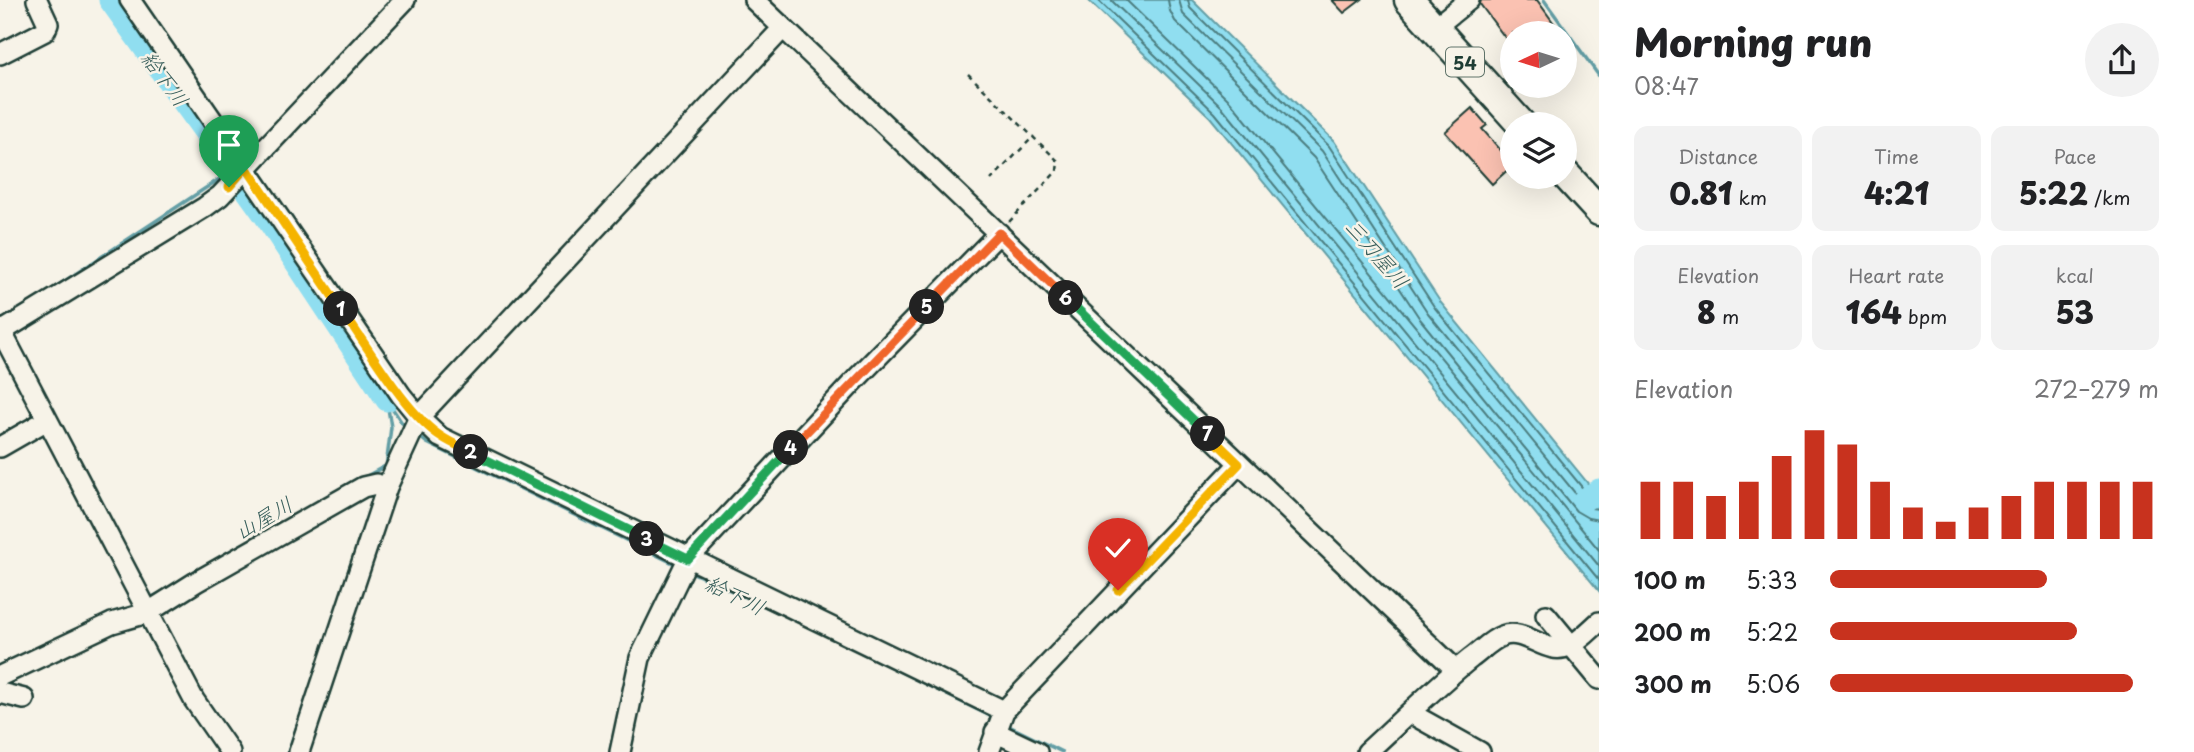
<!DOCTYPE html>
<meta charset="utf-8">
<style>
:root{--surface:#fff;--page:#f2f2f2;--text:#202124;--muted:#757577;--accent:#c8321e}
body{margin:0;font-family:"Playpen Sans","Klee One",sans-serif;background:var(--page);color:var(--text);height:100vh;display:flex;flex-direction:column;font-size:26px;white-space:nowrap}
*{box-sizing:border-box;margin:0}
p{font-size:23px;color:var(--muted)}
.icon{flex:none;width:38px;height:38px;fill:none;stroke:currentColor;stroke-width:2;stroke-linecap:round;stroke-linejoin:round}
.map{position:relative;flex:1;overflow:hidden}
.details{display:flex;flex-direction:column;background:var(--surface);width:595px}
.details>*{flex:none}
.needle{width:46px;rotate:266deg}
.tools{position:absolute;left:1500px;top:21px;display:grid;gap:14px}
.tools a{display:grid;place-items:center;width:77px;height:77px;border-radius:50%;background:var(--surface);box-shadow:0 7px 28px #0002;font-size:35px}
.pin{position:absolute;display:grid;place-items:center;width:60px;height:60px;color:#fff;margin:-72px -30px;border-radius:50% 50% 50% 0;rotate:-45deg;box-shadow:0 0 7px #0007}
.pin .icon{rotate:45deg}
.km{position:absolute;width:35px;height:35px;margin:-18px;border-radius:50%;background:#222;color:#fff;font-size:19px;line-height:35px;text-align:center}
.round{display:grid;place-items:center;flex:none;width:74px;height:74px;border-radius:37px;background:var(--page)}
.headline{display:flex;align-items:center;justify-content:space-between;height:119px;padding:0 35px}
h1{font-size:38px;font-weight:800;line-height:52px}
.metrics{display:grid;grid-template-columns:repeat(3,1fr);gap:10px;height:119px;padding:7px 35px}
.metrics div{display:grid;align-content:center;border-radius:14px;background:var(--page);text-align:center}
.metrics b{font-size:30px;font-weight:800}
.metrics small{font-size:19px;font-weight:400}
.metrics p{font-size:19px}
.chart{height:196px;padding:14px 35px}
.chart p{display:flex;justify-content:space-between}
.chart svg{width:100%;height:126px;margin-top:7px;stroke:var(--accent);stroke-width:6}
ul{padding:0 35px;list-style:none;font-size:23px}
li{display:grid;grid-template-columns:112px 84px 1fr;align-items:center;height:52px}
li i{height:18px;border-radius:9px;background:var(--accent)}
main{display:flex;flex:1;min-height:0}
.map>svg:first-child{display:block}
.water{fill:#90def0;stroke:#639ea5;stroke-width:2}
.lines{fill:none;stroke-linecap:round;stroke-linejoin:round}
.shore{stroke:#4c7d7f;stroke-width:2}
.stream{stroke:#639ea5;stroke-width:3.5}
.river{stroke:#90def0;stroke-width:23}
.building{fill:#fbc2b2;stroke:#1f3d34;stroke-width:2}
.minor-casing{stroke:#1f3d34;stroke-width:24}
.highway-casing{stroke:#1f3d34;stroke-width:33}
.path{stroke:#1f3d34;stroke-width:2.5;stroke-dasharray:5 5;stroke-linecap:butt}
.minor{stroke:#f7f3e8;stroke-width:19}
.highway{stroke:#f7f3e8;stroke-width:28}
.split-1-casing{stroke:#fff;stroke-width:14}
.split-2-casing{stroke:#fff;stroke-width:14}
.split-3-casing{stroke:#fff;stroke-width:14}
.split-4-casing{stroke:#fff;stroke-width:14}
.split-5-casing{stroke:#fff;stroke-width:14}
.split-6-casing{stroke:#fff;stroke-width:14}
.split-7-casing{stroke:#fff;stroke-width:14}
.split-8-casing{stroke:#fff;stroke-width:14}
.split-1{stroke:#f5b400;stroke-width:9}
.split-2{stroke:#f5b400;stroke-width:9}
.split-3{stroke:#22a559;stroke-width:9}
.split-4{stroke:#22a559;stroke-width:9}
.split-5{stroke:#f0652b;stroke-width:9}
.split-6{stroke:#f0652b;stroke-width:9}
.split-7{stroke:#22a559;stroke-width:9}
.split-8{stroke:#f5b400;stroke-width:9}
.labels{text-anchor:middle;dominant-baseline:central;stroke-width:5;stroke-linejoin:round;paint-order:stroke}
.shield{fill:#f7f3e8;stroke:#60746a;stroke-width:2}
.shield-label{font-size:18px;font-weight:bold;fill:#1f3d34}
.water-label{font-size:21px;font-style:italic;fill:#365d5a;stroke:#f7f3e8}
</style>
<main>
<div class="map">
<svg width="1599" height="752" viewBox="0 0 1599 752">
<rect width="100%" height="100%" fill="#f7f3e8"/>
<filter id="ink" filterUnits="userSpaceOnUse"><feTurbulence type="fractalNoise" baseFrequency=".0143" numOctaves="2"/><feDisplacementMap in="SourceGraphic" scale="14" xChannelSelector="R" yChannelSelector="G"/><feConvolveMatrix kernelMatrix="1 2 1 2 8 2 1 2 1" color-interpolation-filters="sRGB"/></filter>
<g filter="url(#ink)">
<path class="water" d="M1088,0H1192L1334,141L1441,303L1599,497V591L1210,117Z"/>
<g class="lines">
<path class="shore" d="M1098,0L1215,113L1599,580
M1111,0L1222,107L1599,566
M1126,0L1230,101L1599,550
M1168,0L1170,11L1175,21L1314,158L1420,319L1576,511L1588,518L1599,520
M1179,0L1183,14L1322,151L1428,313L1584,504L1591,508L1599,509
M1188,0L1190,8L1329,146L1435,308L1590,497L1599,501"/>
<path class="stream" d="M1544,0L1599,76
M45,294L233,170
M387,400L402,423L408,428
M417,435L427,443L679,566
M386,467L391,427L387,402
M363,478L387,465
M689,571L799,622
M154,596L168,589
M850,647L994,718
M1007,725L1062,752
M288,752L313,680"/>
<path class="river" d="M110,0L264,214L387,400
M1584,500L1599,490"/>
</g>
<path class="building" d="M1332,0H1361L1344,13Z
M1481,0H1537L1561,33H1512V47L1480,4Z
M1472,108L1487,125L1482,129L1512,163V166L1492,184L1445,132Z"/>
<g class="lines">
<g class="minor-casing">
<path id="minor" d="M130,0L401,395L419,417L440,437L1004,711
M754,0L1456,670
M1434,28L1469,0
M0,54L45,31L48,24L37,0
M0,329L194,700L230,752
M1,332L205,207L220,196L405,0
M0,447L47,420
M1546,615L1599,679
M0,676L112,623L147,613L196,582L363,487L376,484L387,487
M0,693L24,699
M1410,713L1480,752
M995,732L1037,752
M299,752L387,487L419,417L783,28
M620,752L640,658L688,559L858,377L999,233
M989,752L1004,711L1239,464
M1367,752C1401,721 1435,687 1471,658C1481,651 1491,640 1502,636C1526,627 1546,657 1569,646C1580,641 1590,630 1599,622"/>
</g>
<g class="highway-casing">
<path id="highway" d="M1409,0L1521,124
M1564,173L1599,211"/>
</g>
<path class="path" d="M968,74L1058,161L1057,171L1008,223
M991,180L1034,136"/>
<use href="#minor" class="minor"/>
<use href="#highway" class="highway"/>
</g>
</g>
<g class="lines" filter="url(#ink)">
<g class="split-1-casing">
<path id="split-1" d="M229,187L246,167L341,309"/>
</g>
<g class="split-2-casing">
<path id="split-2" d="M341,309C366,344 407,416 442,437C451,443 461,447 471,452"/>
</g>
<g class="split-3-casing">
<path id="split-3" d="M471,452L647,539"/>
</g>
<g class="split-4-casing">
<path id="split-4" d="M647,539L688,559L791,448"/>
</g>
<g class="split-5-casing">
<path id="split-5" d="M791,448L927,307"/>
</g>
<g class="split-6-casing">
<path id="split-6" d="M927,307L999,233L1066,298"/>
</g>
<g class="split-7-casing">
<path id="split-7" d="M1066,298L1208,434"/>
</g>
<g class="split-8-casing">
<path id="split-8" d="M1118,590L1239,464L1208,434"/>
</g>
<use href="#split-1" class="split-1"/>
<use href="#split-2" class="split-2"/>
<use href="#split-3" class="split-3"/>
<use href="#split-4" class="split-4"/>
<use href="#split-5" class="split-5"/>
<use href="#split-6" class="split-6"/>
<use href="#split-7" class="split-7"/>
<use href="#split-8" class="split-8"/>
</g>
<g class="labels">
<rect class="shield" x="1446" y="47.5" width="38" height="29" rx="5"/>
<g class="shield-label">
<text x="1465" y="62">54</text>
</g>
<g class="water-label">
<text transform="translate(166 78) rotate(54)">給下川</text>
<text transform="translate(1378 253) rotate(49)">三刀屋川</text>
<text transform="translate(263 517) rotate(-30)">山屋川</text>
<text transform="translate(736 594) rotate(26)">給下川</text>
</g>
</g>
</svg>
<div class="tools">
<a><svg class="needle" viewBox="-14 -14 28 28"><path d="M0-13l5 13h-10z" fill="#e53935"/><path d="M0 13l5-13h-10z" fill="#757577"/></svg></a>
<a><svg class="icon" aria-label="layers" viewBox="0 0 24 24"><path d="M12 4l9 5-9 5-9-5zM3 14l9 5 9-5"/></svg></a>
</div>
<div class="pin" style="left:229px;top:187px;background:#1e9e55"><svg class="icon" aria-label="arrive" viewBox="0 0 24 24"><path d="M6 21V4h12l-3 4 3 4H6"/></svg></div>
<div class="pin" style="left:1118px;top:590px;background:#d93025"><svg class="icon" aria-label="check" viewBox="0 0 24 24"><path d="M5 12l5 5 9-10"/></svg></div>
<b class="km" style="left:341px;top:309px">1</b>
<b class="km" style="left:471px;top:452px">2</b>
<b class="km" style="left:647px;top:539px">3</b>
<b class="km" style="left:791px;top:448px">4</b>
<b class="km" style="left:927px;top:307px">5</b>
<b class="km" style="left:1066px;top:298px">6</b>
<b class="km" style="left:1208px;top:434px">7</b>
</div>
<section class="details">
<div class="headline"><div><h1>Morning run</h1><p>08:47</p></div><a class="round"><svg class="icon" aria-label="share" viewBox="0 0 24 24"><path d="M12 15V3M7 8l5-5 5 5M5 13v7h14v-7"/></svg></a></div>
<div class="metrics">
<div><p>Distance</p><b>0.81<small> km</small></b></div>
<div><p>Time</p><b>4:21</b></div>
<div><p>Pace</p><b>5:22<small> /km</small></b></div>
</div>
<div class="metrics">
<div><p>Elevation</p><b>8<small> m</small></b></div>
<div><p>Heart rate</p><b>164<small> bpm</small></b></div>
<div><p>kcal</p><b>53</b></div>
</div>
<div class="chart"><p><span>Elevation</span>272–279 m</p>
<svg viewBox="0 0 160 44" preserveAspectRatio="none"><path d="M5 44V24M15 44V24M25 44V29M35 44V24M45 44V15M55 44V6M65 44V11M75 44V24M85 44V33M95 44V38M105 44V33M115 44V29M125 44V24M135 44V24M145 44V24M155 44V24"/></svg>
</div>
<ul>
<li><b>100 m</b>5:33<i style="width:66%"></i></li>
<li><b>200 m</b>5:22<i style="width:75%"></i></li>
<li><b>300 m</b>5:06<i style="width:92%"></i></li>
</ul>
</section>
</main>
